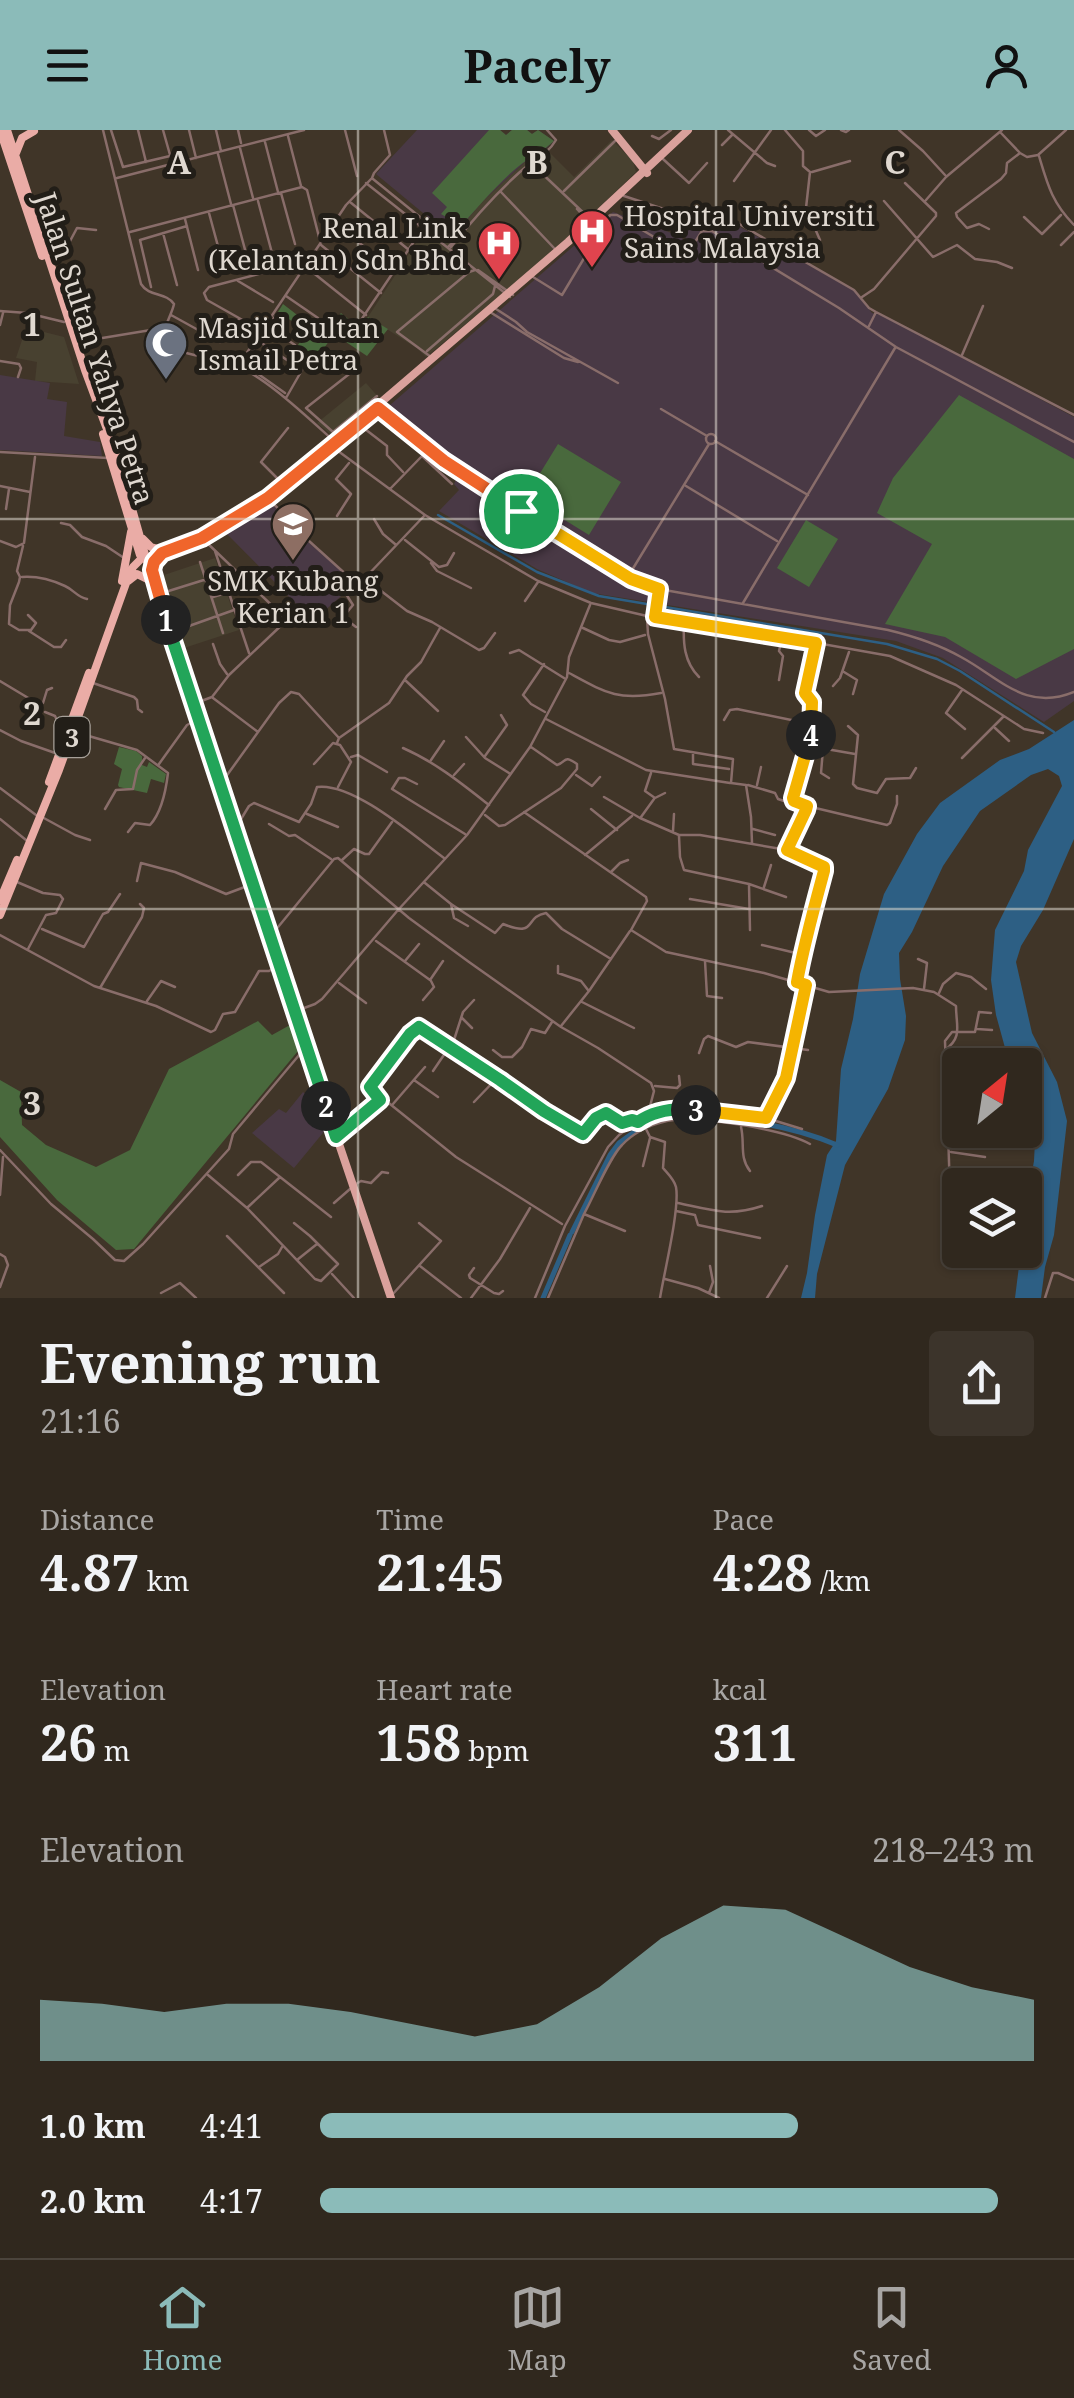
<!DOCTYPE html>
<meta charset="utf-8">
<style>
:root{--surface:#30281e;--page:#3c342b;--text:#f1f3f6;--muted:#a8a6a4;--line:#4b443c;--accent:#8bbbb9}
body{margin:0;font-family:"Noto Serif",serif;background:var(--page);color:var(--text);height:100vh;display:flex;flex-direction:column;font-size:38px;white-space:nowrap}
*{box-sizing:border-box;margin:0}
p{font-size:32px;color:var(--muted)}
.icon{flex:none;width:55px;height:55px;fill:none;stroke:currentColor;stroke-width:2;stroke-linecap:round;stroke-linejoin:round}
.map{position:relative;height:1168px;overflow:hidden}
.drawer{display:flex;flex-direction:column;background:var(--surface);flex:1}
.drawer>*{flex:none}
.needle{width:65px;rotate:30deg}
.fabs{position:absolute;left:942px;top:918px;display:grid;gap:20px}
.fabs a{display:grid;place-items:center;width:100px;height:100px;border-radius:10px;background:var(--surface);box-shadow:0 2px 8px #0004,0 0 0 2px var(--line);font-size:50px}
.pin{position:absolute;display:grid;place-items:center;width:85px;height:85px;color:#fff;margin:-42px;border:5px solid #fff;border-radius:50%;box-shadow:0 2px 10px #0007}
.km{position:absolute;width:50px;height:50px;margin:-25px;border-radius:50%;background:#222;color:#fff;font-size:28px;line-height:50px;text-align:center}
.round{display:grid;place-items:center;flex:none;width:105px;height:105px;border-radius:10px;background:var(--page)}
.summary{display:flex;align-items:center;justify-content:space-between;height:170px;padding:0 40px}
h1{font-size:55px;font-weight:700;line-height:75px}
.stats{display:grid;grid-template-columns:repeat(3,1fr);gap:15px;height:170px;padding:10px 40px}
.stats div{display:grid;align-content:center}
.stats b{font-size:50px;font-weight:700}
.stats small{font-size:28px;font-weight:400}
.stats p{font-size:28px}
.chart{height:280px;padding:20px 40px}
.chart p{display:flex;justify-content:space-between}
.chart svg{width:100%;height:180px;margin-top:10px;fill:var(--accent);opacity:.7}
ul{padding:0 40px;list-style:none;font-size:32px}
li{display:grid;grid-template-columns:160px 120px 1fr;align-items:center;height:75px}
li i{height:25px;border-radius:12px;background:var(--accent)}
header{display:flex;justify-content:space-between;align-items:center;height:130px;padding:0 40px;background:var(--accent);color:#111;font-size:45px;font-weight:700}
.dock{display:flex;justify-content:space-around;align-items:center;height:140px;border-top:2px solid var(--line);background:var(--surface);font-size:28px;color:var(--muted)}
.dock a{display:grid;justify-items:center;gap:5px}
.dock .current{color:var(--accent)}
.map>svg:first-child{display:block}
.commercial{fill:#484130}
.education{fill:#493945}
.green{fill:#49693d}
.water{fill:#2d5f84}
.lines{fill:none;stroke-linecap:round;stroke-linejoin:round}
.stream{stroke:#2d5f84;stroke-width:2.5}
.canal{stroke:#2d5f84;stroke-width:5}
.minor{stroke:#896d6a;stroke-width:2.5}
.primary{stroke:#daa19c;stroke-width:8}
.trunk{stroke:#eaaca6;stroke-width:8}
.split-1-casing{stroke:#fff;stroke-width:20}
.split-2-casing{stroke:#fff;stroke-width:20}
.split-3-casing{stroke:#fff;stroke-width:20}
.split-4-casing{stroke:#fff;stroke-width:20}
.split-5-casing{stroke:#fff;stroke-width:20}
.split-1{stroke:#f0652b;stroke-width:12}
.split-2{stroke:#22a559;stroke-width:12}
.split-3{stroke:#22a559;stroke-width:12}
.split-4{stroke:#f5b400;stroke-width:12}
.split-5{stroke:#f5b400;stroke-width:12}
.grid{fill:none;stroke:#dfd8d0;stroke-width:2.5;stroke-opacity:0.55}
.labels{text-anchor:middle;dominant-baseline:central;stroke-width:10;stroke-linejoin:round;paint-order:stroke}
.shield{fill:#221e18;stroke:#a6a099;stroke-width:2.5}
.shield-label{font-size:25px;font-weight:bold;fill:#dfd8d0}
.poi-label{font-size:28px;fill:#dfd8d0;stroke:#221e18;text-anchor:start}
.street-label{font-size:28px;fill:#dfd8d0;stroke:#221e18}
.grid-label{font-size:32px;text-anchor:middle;font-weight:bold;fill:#dfd8d0;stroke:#221e18;stroke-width:10;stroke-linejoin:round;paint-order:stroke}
</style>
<header><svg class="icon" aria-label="menu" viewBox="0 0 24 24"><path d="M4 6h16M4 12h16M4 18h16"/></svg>Pacely<svg class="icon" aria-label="person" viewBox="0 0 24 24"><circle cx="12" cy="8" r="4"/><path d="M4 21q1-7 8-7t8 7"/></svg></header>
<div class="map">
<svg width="1074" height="1168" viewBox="0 0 1074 1168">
<rect width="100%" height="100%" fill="#403528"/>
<path class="commercial" d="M612,10L633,31L636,42L558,117L426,227L418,219L368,187L431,90L452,106L483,71L527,30L538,26L546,19L574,47Z
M44,202L64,207L79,254L35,251L37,232L16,228L24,204L42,207Z
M366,253L380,269L334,307L317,293Z
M215,428L239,500L181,519L158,447Z"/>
<path class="education" d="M417,0H500L506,5L512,0H527L532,4L538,0L554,11L538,26L527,30L483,71L452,107L376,44Z
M613,82L680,106L685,111L690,88L733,93L855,161L872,183L881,185L1074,287V571L1044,592L943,528L896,511L592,463L537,439L439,381L459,360L454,354L457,348L404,304L387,296L396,288L390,282V275Z
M0,245L50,253L47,269L67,272L64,306L100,312L102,326L0,320Z
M271,373L308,412L356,453L313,491L225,402Z
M303,962L320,976L327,998L294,1038L252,1003L279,979L286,983Z"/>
<path class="green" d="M489,0H500L506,5L512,0H527L532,4L538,0L554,11C545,19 537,24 527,30C506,44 478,77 461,96L441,84L447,77L432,63Z
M283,174L323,205L341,183L359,198L368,187L388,199L367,226L334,204L315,231L296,218L307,201L278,182Z
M959,265L1074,329V519L1016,549L945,507L885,494L932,414L877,383L893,348Z
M558,314L621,352L589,405L526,366Z
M806,390L838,409L809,457L777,438Z
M119,617L136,621L142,626V635L147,637L149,632L166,644L164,653L151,649L147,663L119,657L118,655L122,639L114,634Z
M258,891L272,905L290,895L298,921L134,1119L116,1120L57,1070L0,1007V950L21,962L22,995L46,1015L96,1037L130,1020L169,939Z"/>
<path class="water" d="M1074,590V709L1043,780L1021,816L1016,832L1032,903L1057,952L1067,991L1054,1105L1045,1137L1041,1168H1015L1021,1120H1025V1081L1034,1031L1036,991L1025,956V935H1013L1007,925L996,885L991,850L995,800L1024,741L1028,720L1062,656L1059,646L1048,639L1031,645L980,681L943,736L912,802L899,823L900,849L906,886L905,910L888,959L845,1035L817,1144L815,1168H801L807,1143L815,1085L827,1025L836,1011L841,939L853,889L860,844L884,764L917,704L940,673L1000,630L1029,619Z"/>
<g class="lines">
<path class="stream" d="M438,385L537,442L599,466L887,514L937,529L960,541L1054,602"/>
<path class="canal" d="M649,992C697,977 791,995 837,1015
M572,1102L610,1025L619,1013L641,997
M543,1168L570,1105"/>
<path class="minor" d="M103,0L141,154C149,167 166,162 174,174C172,185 160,201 166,212C174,225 217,228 233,234C266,247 307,287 334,311
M111,0L123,37L170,26
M138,0L146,32
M163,0L172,32
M189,0L196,28
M216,0L221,21
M238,0L241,13
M345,0L357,46
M728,0L767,33L775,36
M785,0L803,21V36L810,42L806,78L820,110
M809,0L816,6L825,0
M841,0L846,2L849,0
M899,0L923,21L945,45
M1001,3L1020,23L1027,27L1038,25L1066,0
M288,6L301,56
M652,6L659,9L671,0
M265,12L278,62
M722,15L732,5
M240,18L253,68
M218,24L231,74
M1039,26C1048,56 1052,72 1074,95
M663,29L689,53L707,33
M533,35L589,88
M812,42L850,31
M117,48L304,0
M373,49L452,113
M734,51L771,0
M366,53L510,167
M564,61L615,11
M501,62L554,118
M281,63L295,114
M624,66L682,85L734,91L854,160L869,178L876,182L1074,285
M926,70L946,47L1002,0
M258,71L272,123
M884,71L933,127L957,115L975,129L997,132L1012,138
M350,72L409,120
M233,75L247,127
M577,79L589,92
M209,83L222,131
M1024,87L1042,104L1061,85
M185,89L198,140
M335,93L395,142
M989,99L979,94L967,98L957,87L956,83L1001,49L1006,43L1007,33L1020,23
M130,102L302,57L307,60L319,107L322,110
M163,103L177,155
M321,115L381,163
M1061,115L1074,102
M46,116L56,111L69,113L77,98L96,100
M448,117L459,105
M451,117C474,88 493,66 521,41C534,30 548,24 556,10L547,0
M306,137L366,185
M478,140L513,165
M533,147L562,165L610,85H617L681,123L690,120L702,101H712L839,178L896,217L1074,312
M238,151L273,172
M151,157L140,110L187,96
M286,166L318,188
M862,167L874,159L936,86V83L905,53
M493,177L516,192L527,202L618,253
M0,181L27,183L64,192
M490,182L564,228L578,232
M171,185L220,212L227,208L239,189
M0,195L3,183
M357,196L423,98
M869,196L876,182
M271,199L295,215
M262,201L207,170L204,163L209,157L270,141
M257,210L302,240L286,268
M78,212L163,198
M427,221L493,164L495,156
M962,225L983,176
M431,227L397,202L469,142L475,140
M0,231L19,234L21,238L18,247
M246,235V231L276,185
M238,236L346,75L372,48L374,43L390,25L384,0
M247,236L285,263
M378,275L402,298L457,341L637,452L659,459L888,500C913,506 938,514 961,527C1000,548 1026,582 1074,562
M377,277L401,297
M306,278L333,302L377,266
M306,278L353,241
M661,279L707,306
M361,296L387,316V325L403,342
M706 309a5 5 0 1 1 10 0a5 5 0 1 1-10 0Z
M715,311L808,365
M334,318L425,385L538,451L591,473L647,486L755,502L890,526L956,555L1024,599L1043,603
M0,322L108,328
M283,354L261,332L288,298
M0,356L30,362
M686,356L777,411
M390,359L422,326L452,354
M269,369L309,411L350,448L367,450L407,481L432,492L479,520L484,518L495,503
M6,379L9,359
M337,386L351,364L336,349L349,333
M374,389L383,404L395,414
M61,393L70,395L82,407L106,416L124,428
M405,410L439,437L447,435L454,423
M0,411L16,417L24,413L35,327
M23,416L17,441L20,447L19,452L10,475L9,494L19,500H31L36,493L28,485
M215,421L249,523
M200,432L223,503
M431,433L437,441L471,458
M629,445L709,314
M22,447C36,446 52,450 65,456C74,460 77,467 87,469
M365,448L425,385
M159,464L223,444
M213,467L229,462
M525,471L538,452
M743,473L895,218
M655,487L659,461
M647,488L648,504L665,569L674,619L733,629L731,653L746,655L751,687L752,713
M684,493C683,513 684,532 699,547
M356,497L343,487L353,475L346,464L359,450
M583,498L609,510L620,512L645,505
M29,501L54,517H61L66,510
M175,501L234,480
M213,514L220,534L227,544
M510,523L519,520L564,548
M544,534L523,565L531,574L545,582
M844,542L857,550L853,564
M569,543C606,563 618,571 661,563
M405,550L438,581
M779,550L783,526L779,521L782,508
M0,551L40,575L43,573L47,560L52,558
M93,553L134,567L137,570L138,579L142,582
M833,556L840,548L849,522
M962,560L946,583L965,599
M213,568L258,602
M196,573L212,567L229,545L287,490L203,409
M45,582L55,586L60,597L67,601
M546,589L646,640L730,653
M724,590L730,580L737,579L811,594
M848,596L858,605L853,654L857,658L877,663L886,649L910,648L916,638
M995,598L1009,611
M0,600L21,611L58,624
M75,602L137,620L168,643C166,660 162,682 150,695L135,693L128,702
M466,607L485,628L509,643
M337,613L339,608L389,573L407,546L421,532L440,498
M809,616L855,624
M403,618C435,632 461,653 489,675
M823,619L821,643L829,648
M693,624V634L729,639
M485,626L507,595L501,585
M351,627L358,625L387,642
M962,628L1003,587
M431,630L444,611
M159,634L187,595L195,591
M314,634L333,613L340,615L351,632L338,657
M651,643L645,661L655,668L665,663
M454,645L464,634
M576,645L592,656L600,647
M219,651L225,648L279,573L291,562L299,564L339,608
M417,654L405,648H399L392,659L465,704
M748,655L775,663L778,669L787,672L793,670L807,676L887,695L890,693L897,674V666
M757,655L761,637
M0,658L36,685
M604,667L640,688L679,705H700L787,720L807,676
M793,670C799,641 827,588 805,563L816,515
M105,679L116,660L133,659L137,640L145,628
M591,679L617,700
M524,682L646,767L647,771L631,800L666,822L764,843L829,862L913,858L934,862L956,876C956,896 963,907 945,920
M307,684L338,697
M485,685L499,696L505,695L561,658L577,639V634C563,624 567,632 557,635L531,617
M42,687L75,705L90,710
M641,687L654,669
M0,689L26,710
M238,694L249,676L254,673L299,692L311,674L317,657C353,652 414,706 444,728
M269,694L289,706L295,705L331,729
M753,699L775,705
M673,701L674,684
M679,706L680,727L684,740L749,754L786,767
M788,721L823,737L824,741L810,790L798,852
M585,725L632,686
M342,730L354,719L365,724H369L392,692
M611,742L620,733L628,730
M137,751L141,733L175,742L226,764L250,755
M17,752L43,763L60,765L63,769L56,783L46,785L28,819
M425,753L451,774L454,788L468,796
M749,755L750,800
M764,757L771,735
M690,769L749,779
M451,774L495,803L503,794C538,808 523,787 546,783L562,799L611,829
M42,799L84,817L103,784L108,782L120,764
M269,804L274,802L334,729L338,728L409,788L469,832L561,897L598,918L651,953L654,961L648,984
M0,805L94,856L156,876L211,902L215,900L223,884L235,882L259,841H269L276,837
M376,811L430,850L443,831
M762,815L800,824
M918,829L927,833L924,859
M405,831L419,814
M705,831L707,866L722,868
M558,836V843L581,851L588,860
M339,853L366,873
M100,858L142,787L144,778L140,774
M939,863L943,854L956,843L971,847L986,859
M423,870L434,857L431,851
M147,871L161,851L175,857
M582,872L634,898
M296,881L315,874L322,869L398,780L467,705L530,617L567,547L569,527L590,475
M462,888L472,898
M561,896L589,861L630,801
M977,899L992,900
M493,920L502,927H512L522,917L531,899L545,903L552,892
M699,923L704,909L708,906L736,917L748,912L808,920
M433,941L454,910L463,882L474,870
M947,945H960
M414,950L438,967
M655,956L677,958L680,955L679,946
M381,971L369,957L410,905L419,897L544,981L580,1003H585L596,988L605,983L622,993L633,990L637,991
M474,972L497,948
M393,974L425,937
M767,986L786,948L806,856
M642,991L650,1007L665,1012L663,1038C668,1044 674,1049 676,1057C680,1079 664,1143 660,1168
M741,997C745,1013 739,1027 750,1041
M338,1006L381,971L385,970L456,1027L562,1094
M0,1020L51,1074L93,1109L115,1130L124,1131L143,1114L229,1019L233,1004L305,918
M951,1022L985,1027
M643,1036L650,1008
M208,1045L247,1078L315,1149L321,1151L338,1134L310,1106L294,1093
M238,1045L251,1032H261L331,1087
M356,1054L361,1051L371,1053L382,1042L388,1043
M950,1062L945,911L952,902H975L979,882L991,883
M0,1065L3,1027
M334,1073L350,1059
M678,1073C711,1080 729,1087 762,1076
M248,1077L279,1048
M676,1081L695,1085L698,1095L760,1108
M584,1084C594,1066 609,1028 622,1015C632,1004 649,995 663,992C693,984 783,999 810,1014
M227,1106L284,1163
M0,1124L5,1127L8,1135L0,1157
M297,1130L317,1114
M420,1136L461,1168
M259,1137L278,1124L282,1117
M474,1138L469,1145L470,1148L494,1163L499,1164L503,1161
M332,1144L354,1168
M665,1149L698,1158L719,1168
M161,1163L180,1153L196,1168
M709,1163L713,1152L710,1136
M392,1165L441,1111L419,1093
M471,1168L500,1129L530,1078
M535,1168L565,1096L608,1017L619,1005L648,984L686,979L766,988L802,999
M548,1168L584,1084L625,1101
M767,1168L787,1136
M1045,1168L1053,1143H1058L1074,1150"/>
<path class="primary" d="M612,0L647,43
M391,1168L284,851L146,428L201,408L274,364L568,112L688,0"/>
<path class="trunk" d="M0,0L42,126
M7,0L85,240L117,326L146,428L141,429
M16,23L22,8L34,1
M103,304L140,425
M143,409L151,417L162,420
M122,451L131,402
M128,451L137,444L149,450
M49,652L89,543
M0,770L17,730
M0,785L59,640L129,445L133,437L141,429"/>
</g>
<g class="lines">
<g class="split-1-casing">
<path id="split-1" d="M166,490L152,440L154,432L162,423L202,408L268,368L378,278L444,331L521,381"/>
</g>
<g class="split-2-casing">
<path id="split-2" d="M166,490L326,976"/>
</g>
<g class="split-3-casing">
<path id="split-3" d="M326,976L336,1007L380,970L370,957L410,904L419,897L500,950L544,981L583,1004L596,988L606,983L622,993L632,990L638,992C655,980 675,978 696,980"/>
</g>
<g class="split-4-casing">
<path id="split-4" d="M696,980L766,988L786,948L806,855L797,852C804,814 814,778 824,741V737L787,720L806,680L807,676L794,671L793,668L811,605"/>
</g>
<g class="split-5-casing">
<path id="split-5" d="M521,381L631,449L659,459L655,487L816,513L805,563L812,572L811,605"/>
</g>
<use href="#split-1" class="split-1"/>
<use href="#split-2" class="split-2"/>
<use href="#split-3" class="split-3"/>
<use href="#split-4" class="split-4"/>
<use href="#split-5" class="split-5"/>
</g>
<path class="grid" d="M358,0V1168M716,0V1168M0,389H1074M0,779H1074"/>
<defs>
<g id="hospital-pin" transform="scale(2.25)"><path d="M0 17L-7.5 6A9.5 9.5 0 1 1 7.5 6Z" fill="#e0444e" stroke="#221e18"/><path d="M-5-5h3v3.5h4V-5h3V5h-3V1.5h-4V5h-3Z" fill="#fff"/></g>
<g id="mosque-pin" transform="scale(2.25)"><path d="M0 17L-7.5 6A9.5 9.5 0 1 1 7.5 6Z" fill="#6b7280" stroke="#221e18"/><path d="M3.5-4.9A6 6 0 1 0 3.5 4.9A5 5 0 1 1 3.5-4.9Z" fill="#fff"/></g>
<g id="school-pin" transform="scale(2.25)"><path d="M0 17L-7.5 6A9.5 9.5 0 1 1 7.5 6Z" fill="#8d6e63" stroke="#221e18"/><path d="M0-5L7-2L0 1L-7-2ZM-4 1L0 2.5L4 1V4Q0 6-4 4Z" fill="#fff"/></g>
</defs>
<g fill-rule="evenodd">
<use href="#hospital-pin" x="592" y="101"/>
<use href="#hospital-pin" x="499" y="113"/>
<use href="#mosque-pin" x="166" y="213"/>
<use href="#school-pin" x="293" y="394"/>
</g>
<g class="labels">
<rect class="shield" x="54.5" y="587" width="35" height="40" rx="8"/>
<g class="shield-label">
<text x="72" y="607">3</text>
</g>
<g class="poi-label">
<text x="624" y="85">Hospital Universiti<tspan x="624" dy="32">Sains Malaysia</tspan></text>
<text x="466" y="97" text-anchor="end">Renal Link<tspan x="466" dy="32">(Kelantan) Sdn Bhd</tspan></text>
<text x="198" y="197">Masjid Sultan<tspan x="198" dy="32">Ismail Petra</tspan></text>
<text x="293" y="450" text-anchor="middle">SMK Kubang<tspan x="293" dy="32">Kerian 1</tspan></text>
</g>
<g class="street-label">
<text transform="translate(96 218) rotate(72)">Jalan Sultan Yahya Petra</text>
</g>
</g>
<g class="grid-label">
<text x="179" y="44">A</text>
<text x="537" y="44">B</text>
<text x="895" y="44">C</text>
<text x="32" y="206">1</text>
<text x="32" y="595">2</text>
<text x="32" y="985">3</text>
</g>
</svg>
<div class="fabs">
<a><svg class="needle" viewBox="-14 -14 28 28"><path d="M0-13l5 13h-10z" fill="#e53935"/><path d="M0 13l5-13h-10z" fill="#a8a6a4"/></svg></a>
<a><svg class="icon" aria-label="layers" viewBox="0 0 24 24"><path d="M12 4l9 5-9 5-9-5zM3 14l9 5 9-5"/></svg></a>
</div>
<div class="pin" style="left:521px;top:381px;background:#1e9e55"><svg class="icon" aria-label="arrive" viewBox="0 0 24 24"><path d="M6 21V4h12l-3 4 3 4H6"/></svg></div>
<b class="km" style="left:166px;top:490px">1</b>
<b class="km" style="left:326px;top:976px">2</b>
<b class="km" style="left:696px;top:980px">3</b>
<b class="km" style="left:811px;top:605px">4</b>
</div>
<section class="drawer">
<div class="summary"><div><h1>Evening run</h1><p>21:16</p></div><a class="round"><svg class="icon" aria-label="share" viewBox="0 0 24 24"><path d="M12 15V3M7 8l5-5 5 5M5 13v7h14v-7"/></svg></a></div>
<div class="stats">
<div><p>Distance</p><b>4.87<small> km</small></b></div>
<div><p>Time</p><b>21:45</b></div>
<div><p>Pace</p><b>4:28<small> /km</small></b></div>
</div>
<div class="stats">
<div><p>Elevation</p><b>26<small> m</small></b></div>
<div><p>Heart rate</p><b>158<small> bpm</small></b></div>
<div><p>kcal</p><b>311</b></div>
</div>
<div class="chart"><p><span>Elevation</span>218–243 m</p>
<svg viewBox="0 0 160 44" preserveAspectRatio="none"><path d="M0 44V29L10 30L20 32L30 30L40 30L50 32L60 35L70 38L80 35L90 26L100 14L110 6L120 7L130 14L140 21L150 26L160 29V44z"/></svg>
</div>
<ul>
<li><b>1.0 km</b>4:41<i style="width:67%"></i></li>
<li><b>2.0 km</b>4:17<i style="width:95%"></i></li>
</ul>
</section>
<nav class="dock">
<a class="current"><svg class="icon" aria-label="home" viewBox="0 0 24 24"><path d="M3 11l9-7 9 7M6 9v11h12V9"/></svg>Home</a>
<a><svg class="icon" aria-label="map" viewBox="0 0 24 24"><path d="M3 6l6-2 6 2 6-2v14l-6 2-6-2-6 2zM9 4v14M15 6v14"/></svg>Map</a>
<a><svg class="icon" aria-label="saved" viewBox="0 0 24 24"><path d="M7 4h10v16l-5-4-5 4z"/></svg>Saved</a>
</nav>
